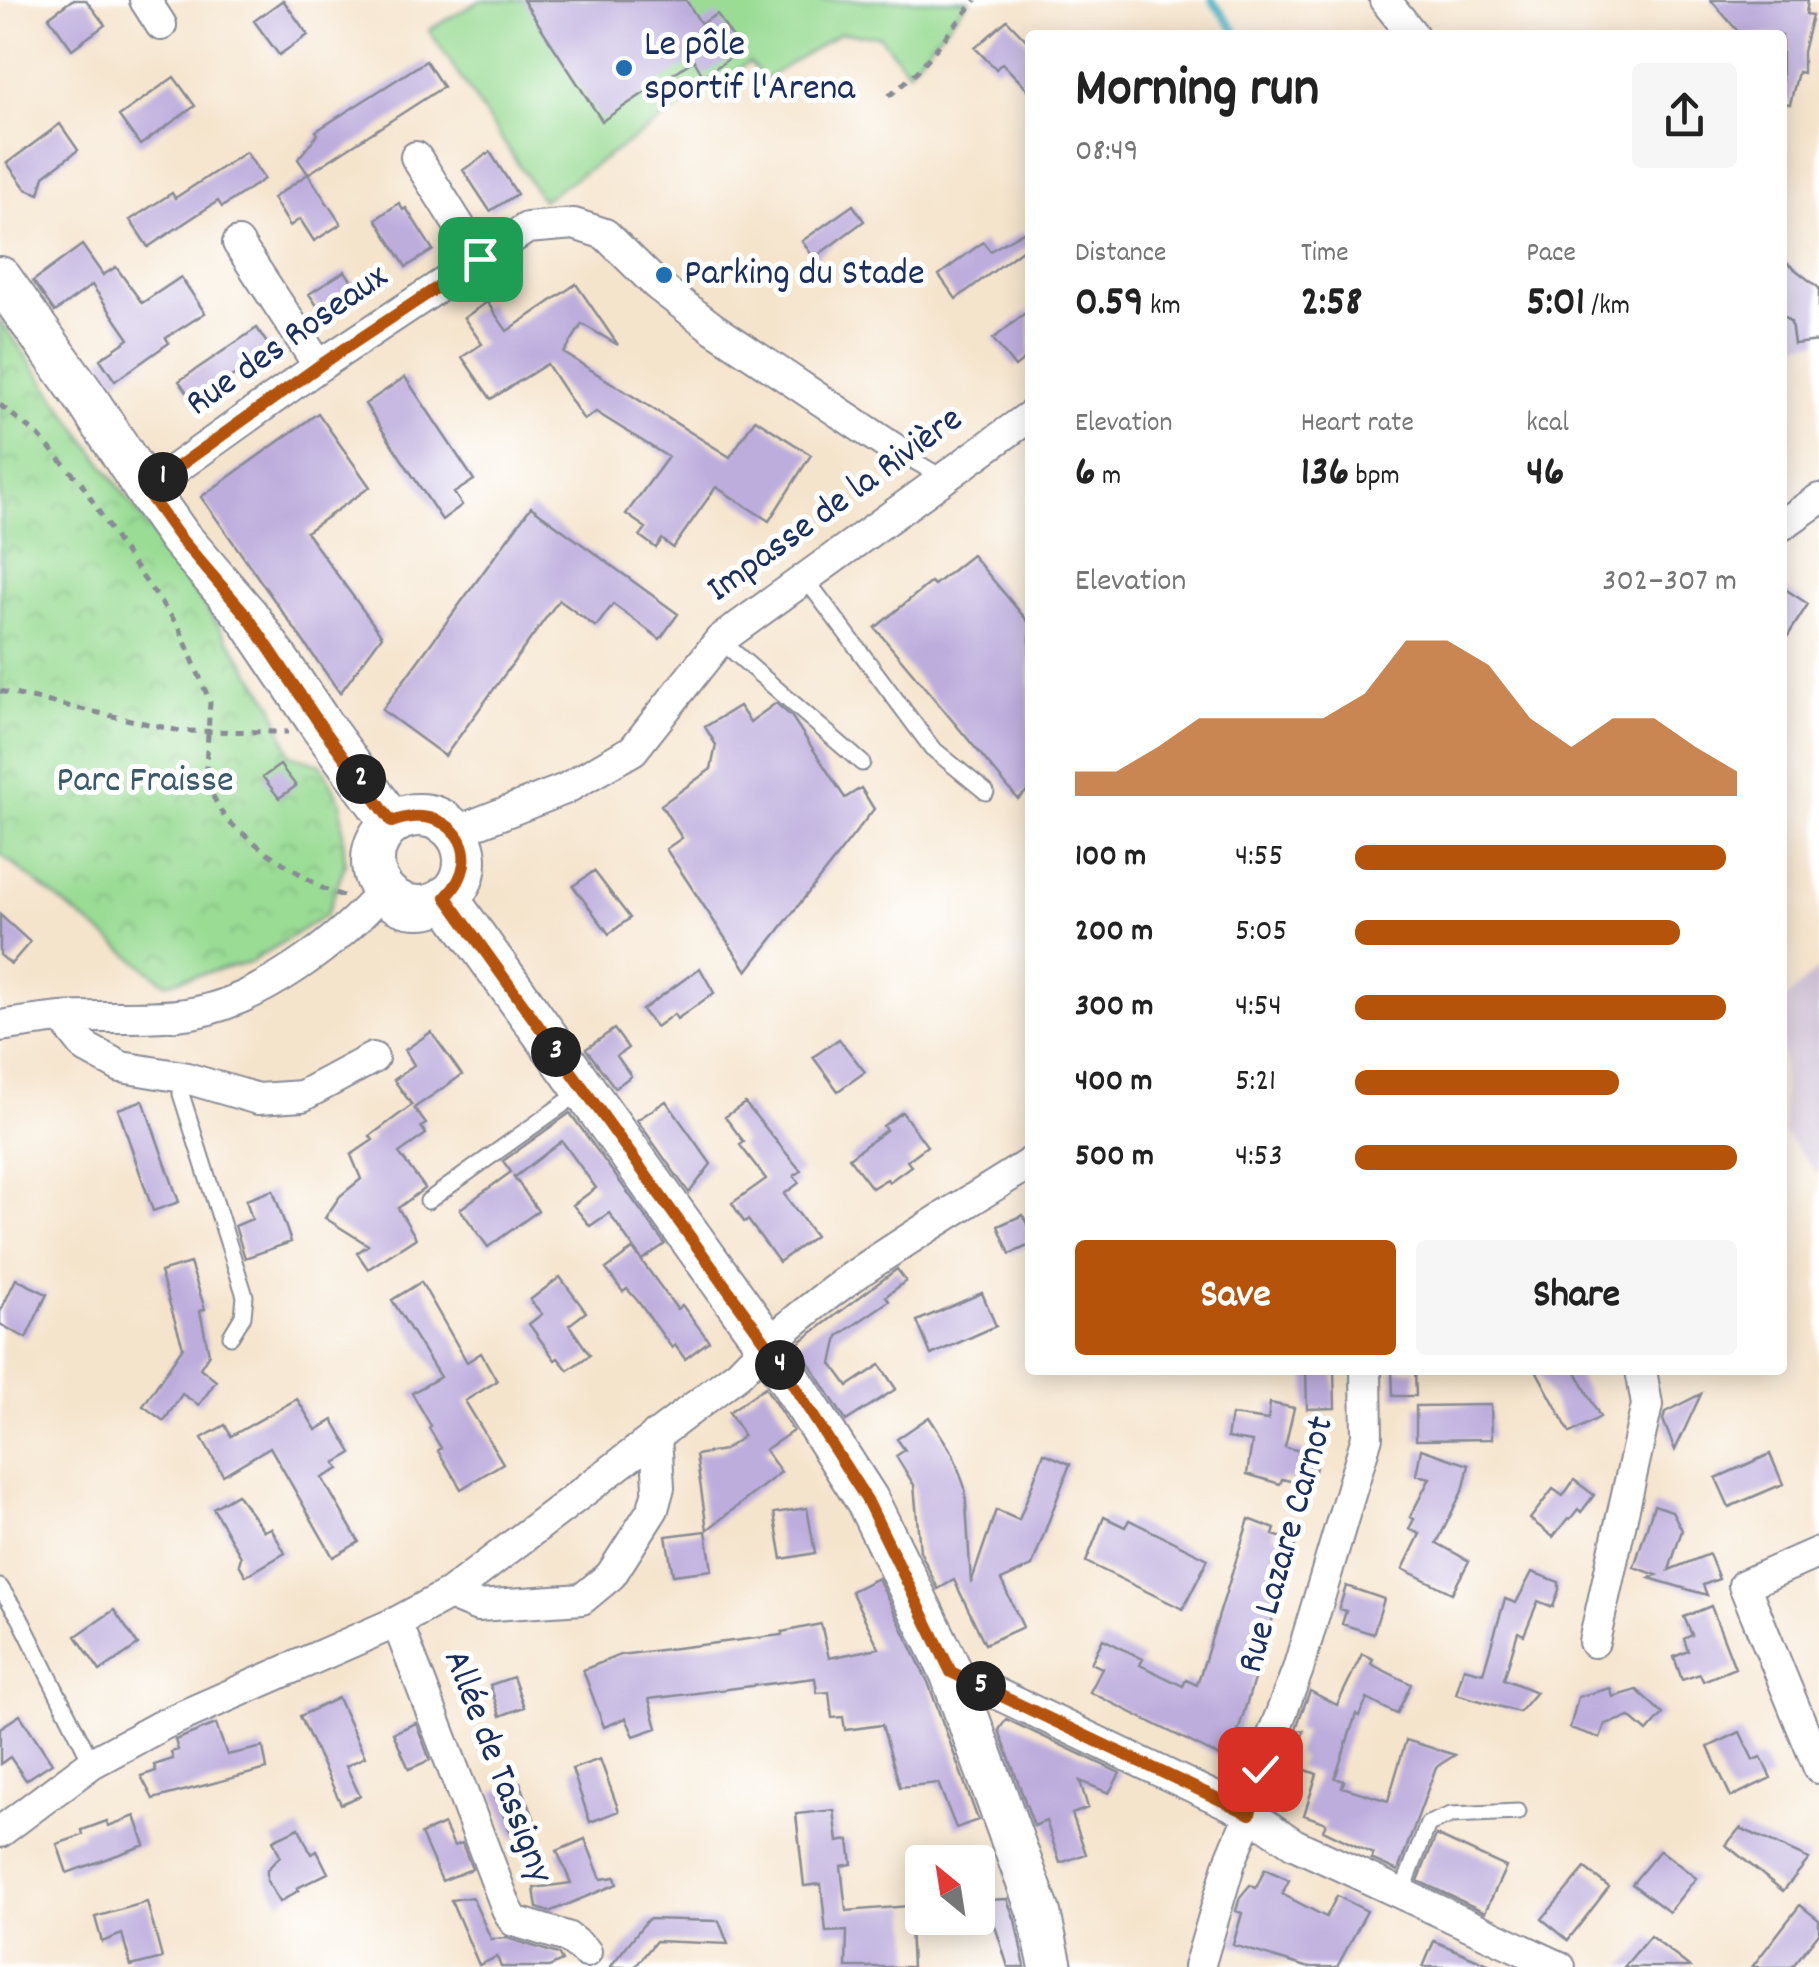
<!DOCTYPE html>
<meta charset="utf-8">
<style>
:root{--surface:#fff;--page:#f6f6f6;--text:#222;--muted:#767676;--accent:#b45309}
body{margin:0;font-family:Dekko,sans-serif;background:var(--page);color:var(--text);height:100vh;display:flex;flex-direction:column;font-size:38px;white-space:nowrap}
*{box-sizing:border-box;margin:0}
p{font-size:32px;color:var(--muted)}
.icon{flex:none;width:55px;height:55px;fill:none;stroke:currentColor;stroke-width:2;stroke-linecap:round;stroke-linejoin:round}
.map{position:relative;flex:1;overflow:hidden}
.side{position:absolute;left:1025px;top:30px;width:762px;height:1345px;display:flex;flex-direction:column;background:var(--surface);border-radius:10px;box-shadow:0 5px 25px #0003}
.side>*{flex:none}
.needle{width:65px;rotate:330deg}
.buttons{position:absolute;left:905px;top:1845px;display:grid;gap:20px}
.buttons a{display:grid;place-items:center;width:90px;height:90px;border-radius:10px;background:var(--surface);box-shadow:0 5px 25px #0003;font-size:50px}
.pin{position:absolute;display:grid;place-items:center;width:85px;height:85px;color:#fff;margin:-42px;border-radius:20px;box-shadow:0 5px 15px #0006}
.km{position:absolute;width:50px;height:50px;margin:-25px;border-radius:50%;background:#222;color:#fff;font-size:28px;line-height:50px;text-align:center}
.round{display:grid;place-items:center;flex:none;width:105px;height:105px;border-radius:10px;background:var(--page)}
.headline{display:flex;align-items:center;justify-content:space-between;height:170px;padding:0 50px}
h1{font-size:55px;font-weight:800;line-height:75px}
.stats{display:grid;grid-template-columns:repeat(3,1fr);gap:15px;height:170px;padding:10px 50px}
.stats div{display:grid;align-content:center}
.stats b{font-size:42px;font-weight:800}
.stats small{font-size:28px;font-weight:400}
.stats p{font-size:28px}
.chart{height:280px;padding:20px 50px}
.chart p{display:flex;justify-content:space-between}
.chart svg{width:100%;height:180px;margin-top:10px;fill:var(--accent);opacity:.7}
.button{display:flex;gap:20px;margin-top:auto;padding:20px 50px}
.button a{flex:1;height:115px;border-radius:10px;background:var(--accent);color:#fff;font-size:40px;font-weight:800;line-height:115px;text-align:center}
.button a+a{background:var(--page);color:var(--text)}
ul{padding:0 50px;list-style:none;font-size:32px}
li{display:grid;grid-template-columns:160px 120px 1fr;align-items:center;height:75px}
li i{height:25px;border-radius:12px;background:var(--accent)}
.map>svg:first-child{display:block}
.industrial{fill:#ccbed3}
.park{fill:url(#park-crowns);stroke:#5a8679;stroke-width:2.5}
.pitch{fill:#9adc94;stroke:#5a8679;stroke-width:2.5}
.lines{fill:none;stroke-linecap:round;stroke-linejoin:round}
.stream{stroke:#45afc4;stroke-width:8}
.building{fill:#bdaddd}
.service-casing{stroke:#888a95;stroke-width:19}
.minor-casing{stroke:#888a95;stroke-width:34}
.secondary-casing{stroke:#888a95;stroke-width:46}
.path{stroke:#888a95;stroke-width:5;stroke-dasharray:8 8;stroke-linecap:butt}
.service{stroke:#fff;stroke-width:15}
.minor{stroke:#fff;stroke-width:30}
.secondary{stroke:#fff;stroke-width:42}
.route-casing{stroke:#fff;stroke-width:20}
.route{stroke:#b45309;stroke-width:12}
.poi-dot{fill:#1f6fb2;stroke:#fff;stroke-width:4}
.labels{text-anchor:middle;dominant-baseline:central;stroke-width:10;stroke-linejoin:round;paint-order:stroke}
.poi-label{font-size:38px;fill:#1b2f5e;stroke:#fff;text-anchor:start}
.street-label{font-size:38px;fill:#1b2f5e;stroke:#fff}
.park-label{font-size:38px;fill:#3b5a6c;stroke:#fff}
</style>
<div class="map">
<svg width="1819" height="1967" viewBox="0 0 1819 1967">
<defs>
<pattern id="park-crowns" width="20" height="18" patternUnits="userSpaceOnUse" patternTransform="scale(2.5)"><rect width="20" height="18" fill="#9adc94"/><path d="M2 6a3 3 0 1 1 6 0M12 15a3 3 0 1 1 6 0" fill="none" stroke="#84bd82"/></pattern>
</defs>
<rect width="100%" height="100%" fill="#fff"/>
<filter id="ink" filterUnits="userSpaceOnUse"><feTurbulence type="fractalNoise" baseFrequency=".01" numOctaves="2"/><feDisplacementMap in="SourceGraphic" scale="20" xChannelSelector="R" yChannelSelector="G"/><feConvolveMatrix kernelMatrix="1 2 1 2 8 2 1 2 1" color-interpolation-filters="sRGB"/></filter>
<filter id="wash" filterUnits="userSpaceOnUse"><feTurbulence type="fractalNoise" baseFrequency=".0048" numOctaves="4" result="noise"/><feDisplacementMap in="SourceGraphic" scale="40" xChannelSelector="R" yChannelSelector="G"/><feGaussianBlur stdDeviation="2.25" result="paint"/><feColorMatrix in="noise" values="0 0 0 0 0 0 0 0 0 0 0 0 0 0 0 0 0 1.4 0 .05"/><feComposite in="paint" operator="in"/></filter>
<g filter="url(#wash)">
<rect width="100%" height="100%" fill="#f5e4cc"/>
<path class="industrial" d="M1819,968V1176L1784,1133L1782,1003Z"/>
<path class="park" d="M0,320L237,652L273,705L290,755L321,764L341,803L345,864L327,914L251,962L165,983L0,854Z"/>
<path class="pitch" d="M481,0H969L908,71L879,36L840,33L765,79L749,62L542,200L429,30Z"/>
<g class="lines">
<path class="stream" d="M1212,0L1238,35"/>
</g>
<g id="blocks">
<path class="building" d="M72,0H86L105,25L72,49L49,17Z
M283,0L308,35L279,55L254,21Z
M523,0H686L701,24L717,14L741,51L703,76L694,60L602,121Z
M1711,0H1808L1806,14L1812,15L1803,52V73L1798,72L1790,104L1782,103V35H1741Z
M1007,20L1030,44V92L1002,63L996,69L975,48Z
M426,61L443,87L308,174L341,224L314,241L300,219L290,226L273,198L308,174L298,159L318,134L316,131Z
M174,77L195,106L140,145L119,116Z
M60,124L78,150L44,176L39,194L26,189L7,163Z
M246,152L264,179L222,207L218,201L148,247L130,220L172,193L175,198Z
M490,152L517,194L490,211L463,170Z
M399,203L403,210L406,208L433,250L406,267L376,219Z
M853,205L864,221L814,258L802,241Z
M1025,231L1030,244L956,299L939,275L983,242L990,251Z
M82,245L103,275L116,267L142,303L181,277L205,313L166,338L169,343L115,381L100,359L129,339L92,285L55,312L33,281Z
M1782,259L1819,288V341L1794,344L1791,322L1782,315Z
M345,271L362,297L327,320L309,294Z
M576,284L618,345L582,324L564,353L730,457L755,419L811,455L769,521L716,487L673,548L662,539L656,548L640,536L646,528L626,514L668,457L596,412L584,420L547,364L491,399L462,357L482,344L464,318L487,302L507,331Z
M1030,309V355L1015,367L993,339Z
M257,328L274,354L239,379L236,374L193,401L179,381Z
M405,377L474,480L454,493L462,505L442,520L365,404Z
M318,413L370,487L306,532L382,636L340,693L201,497Z
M531,507L678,614L660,639L613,604L596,627L559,600L445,756L382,710Z
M972,555L1030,624V789L1018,799L875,628L931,582L934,585Z
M1782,587L1808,604L1782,645Z
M776,703L792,717L845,798L861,788L874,809L747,971L666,849L682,838L661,805L711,769L716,745L705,727L739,706L750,722Z
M280,765L296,786L279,798L263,777Z
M594,871L630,918L609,934L573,886Z
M0,915L30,942L11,964L0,955Z
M700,968L714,993L677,1019L674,1014L656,1027L642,1010Z
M614,1029L628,1048L617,1056L631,1076L615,1088L586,1049Z
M431,1032L462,1075L414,1108L426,1124L421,1127L426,1134L399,1153L425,1188L398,1208L416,1238L368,1269L357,1253L368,1245L325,1218L340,1196L361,1179L351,1155L373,1140L370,1136L412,1105L394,1080L414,1065L405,1050Z
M839,1039L865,1072L838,1091L813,1057Z
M143,1100L179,1202L153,1211L118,1109Z
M666,1101L711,1164L689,1193L637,1120Z
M745,1103L801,1171L794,1176L799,1183L784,1194L815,1236L779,1262L748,1220L744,1222L732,1203L766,1179L740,1145L744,1142L725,1117Z
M902,1112L927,1146L907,1161L911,1166L889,1182L887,1179L872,1188L849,1158L886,1130L883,1126Z
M570,1113L665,1244L642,1260L609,1213L590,1226L573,1205L596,1188L562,1141L515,1177L513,1175L538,1211L488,1247L460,1209L511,1172L503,1161Z
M273,1190L291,1242L245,1258L235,1226L252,1219L246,1200Z
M1023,1215L1030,1231V1245L1010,1254L998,1226Z
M633,1249L677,1309L682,1305L709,1341L685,1359L675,1345L672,1348L637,1300L627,1289L623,1292L606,1269Z
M190,1263L205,1309L200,1311L209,1354L200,1368L216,1381L199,1405L182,1394L164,1421L143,1406L183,1347L160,1272Z
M897,1269L906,1281L886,1296L889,1301L838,1336L832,1364L848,1386L880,1365L896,1389L846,1421L797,1344Z
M560,1277L586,1312L569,1325L590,1355L568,1370L558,1358L555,1360L529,1324L542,1314L530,1300Z
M16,1279L47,1294L26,1338L0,1324V1312Z
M421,1282L467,1362L481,1353L497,1381L465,1401L503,1463L461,1489L438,1451L441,1448L429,1428L431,1426L412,1393L440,1377L392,1300Z
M982,1293L996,1326L931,1355L917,1321Z
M1306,1370H1334L1335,1408L1307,1409Z
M1392,1370H1415L1416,1396H1393Z
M1536,1370H1575L1600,1417L1570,1433Z
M765,1387L793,1431L765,1450L781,1472L707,1530L696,1455L724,1450L744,1436L729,1412Z
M1701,1394L1675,1450L1663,1420L1665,1412Z
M297,1399L316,1430L333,1420L352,1453L335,1463L339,1469L322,1478L359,1542L333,1557L270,1447L223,1475L202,1438L225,1425L231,1436Z
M1270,1403L1294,1408L1285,1447L1319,1456L1311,1486L1282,1479L1280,1484L1247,1474L1252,1442L1227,1438L1231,1415L1268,1420Z
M1491,1405L1492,1439L1416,1440V1406Z
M929,1417L953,1454L965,1488L971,1583L996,1510L1019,1520L1044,1453L1070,1464L1032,1566L1001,1580L1023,1627L985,1644L954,1580L938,1589L920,1551L914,1485L896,1456L905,1450L897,1439Z
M1421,1449L1469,1465L1464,1487L1437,1543L1469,1561L1452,1593L1403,1569L1420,1534L1409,1529L1414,1519L1410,1517L1430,1478L1416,1475Z
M1770,1454L1783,1484L1729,1507L1716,1478Z
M1574,1480L1594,1495L1581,1512L1578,1509L1570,1519L1568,1518L1553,1537L1530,1519L1553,1489L1563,1496Z
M237,1494L264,1531L271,1528L285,1553L246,1576L239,1564L241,1557L213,1508Z
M1654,1505L1672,1511L1682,1530L1669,1570L1709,1554L1719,1579L1703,1585L1707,1595L1649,1578L1657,1575L1634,1567Z
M807,1508L815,1553L782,1559L774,1513Z
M1104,1517L1125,1527L1129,1520L1208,1559L1183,1609L1086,1562Z
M1249,1519L1275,1529L1273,1535L1296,1542L1229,1761L1090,1692L1102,1668L1091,1663L1103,1639L1143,1659L1140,1665L1183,1686L1186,1680L1197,1685Z
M706,1531L712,1570L673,1575L666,1536Z
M1532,1572L1559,1582V1590L1553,1607L1538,1601L1524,1635L1518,1632L1504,1679L1536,1692L1519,1712L1456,1694L1464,1668L1483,1673L1505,1599L1516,1603Z
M878,1578L928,1682L978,1820L956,1828L938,1783L900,1787L882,1725L845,1730L843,1717L832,1718L829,1692L817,1693L815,1678L649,1699L657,1728L634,1736L626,1718L604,1727L583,1670L620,1655L782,1635V1632L821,1624L829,1658L879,1648L851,1591Z
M1346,1586L1384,1599L1373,1634L1342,1624L1346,1611L1339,1609Z
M1711,1606L1735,1668L1703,1681L1700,1674L1682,1680L1674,1657L1688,1651L1684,1639L1692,1635L1684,1617Z
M114,1610L138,1645L100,1671L76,1636Z
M1362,1654L1373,1659L1371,1664L1411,1684L1397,1714L1367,1699L1359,1716L1356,1714L1335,1778L1344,1781L1342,1787L1388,1801L1406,1740L1455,1755L1436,1767L1398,1871L1371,1859L1373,1854L1323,1830L1326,1823L1304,1815L1317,1774L1298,1767L1302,1757L1296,1755L1304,1731L1296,1729L1301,1714L1310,1691L1337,1705Z
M513,1677L524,1707L500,1716L490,1685Z
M1610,1688L1613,1697L1637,1690L1663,1714L1647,1732L1630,1717L1605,1724L1600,1738L1570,1728L1578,1697Z
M338,1698L365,1757L346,1766L360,1796L341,1804L300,1716Z
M20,1715L52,1763L26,1780L10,1757L0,1764V1728Z
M1006,1719L1120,1773L1109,1793L1080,1781L1088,1808L1072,1814L1086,1854L1060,1863L1046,1821L1034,1826L999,1730Z
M416,1723L430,1760L409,1769L393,1733Z
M216,1724L227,1755L263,1747L267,1769L153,1799L141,1776L156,1771L154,1765L173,1759L171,1752L178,1750L175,1740Z
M1740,1732L1753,1760L1761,1757L1771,1778L1731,1797L1708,1747Z
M600,1759L619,1811L590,1822L572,1769Z
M520,1782L538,1828L513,1839L494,1792Z
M834,1810L838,1842L849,1840L852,1864L841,1866L846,1911L909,1906L912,1967H846L847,1931L826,1932L821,1884L804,1886L796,1814Z
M135,1816L145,1845L67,1873L57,1844L83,1835L82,1830L107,1821L108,1826Z
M444,1824L454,1846L462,1843L472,1869L442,1881L421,1834Z
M299,1828L311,1854L317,1851L328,1873L297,1888L299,1890L280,1902L267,1881V1870L280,1856L273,1840Z
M1740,1828L1809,1859L1783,1891L1726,1845Z
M1436,1835L1506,1867L1485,1912L1418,1881Z
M585,1839L601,1879L615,1877L617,1884L549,1912L537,1908L534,1888L571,1883L557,1851Z
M1660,1850L1696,1878L1669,1912L1632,1884Z
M1585,1868L1609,1887L1568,1940L1542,1919Z
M1265,1869L1289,1880L1282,1894L1326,1917L1337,1896L1367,1911L1337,1967H1306L1233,1945L1242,1913L1236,1911L1240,1897L1250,1885L1256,1888Z
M472,1897L491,1939L507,1938L558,1954L562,1961L549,1967H501L497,1957L479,1965L451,1900Z
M1007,1899L1015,1920L1025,1967H1008L987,1900Z
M147,1902L162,1958L131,1966L122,1934L102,1942L95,1917Z
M1800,1905L1819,1920V1933L1792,1967H1752Z
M648,1919L719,1921L728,1944L656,1941L635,1967H610Z
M1650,1936L1690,1967H1624Z
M1434,1941L1495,1967H1423Z"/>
</g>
</g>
<g filter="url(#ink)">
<use href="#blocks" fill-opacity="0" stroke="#888a95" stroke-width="2.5"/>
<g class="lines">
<g class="service-casing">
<path id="service" d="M897,451L945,479
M805,578L932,748L986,792
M720,640L862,763
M183,1077L181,1094L245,1296L243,1316L231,1336
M428,1201L583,1090
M0,1587L20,1618L92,1763
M1401,1895L1428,1824L1451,1815L1518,1812"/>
</g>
<g class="minor-casing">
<path id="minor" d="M145,0L161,25
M1385,0L1413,35
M416,157L480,259
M238,243L319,366
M144,487L168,474L319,366L527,228L574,224L605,234L657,285L713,328L897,451
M1782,525L1819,499
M455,832L565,789L633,750L720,640L1030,416
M62,1018L86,1048L121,1067L183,1077L258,1099L302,1096L373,1058
M0,1026C20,1023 41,1020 61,1018C104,1015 149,1020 192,1013C260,1001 339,942 384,890
M1819,1552L1744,1585L1819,1768
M449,1594L478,1606L582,1599L611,1575L653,1509L659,1487L656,1435
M397,1622L507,1909L514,1921L567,1937L586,1952
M1594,1642L1647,1405L1641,1370
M951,1672L1250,1814L1294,1844L1560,1967
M0,1832L92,1763L164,1724L397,1622L449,1594L739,1373C822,1285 929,1228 1030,1163
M1199,1967L1230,1862L1250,1814L1260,1769L1298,1669L1367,1437L1366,1370"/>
</g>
<g class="secondary-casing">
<path id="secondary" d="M0,278L85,397L144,487L180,538L248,617L321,725L392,822
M373 861a46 46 0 1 1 92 0a46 46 0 1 1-92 0Z
M446,897L767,1344L867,1500L951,1672L1039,1913L1051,1967"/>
</g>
<path class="path" d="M889,96L917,72L976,0
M0,405L38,435L82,484L120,546L179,627L210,702L205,782L226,820L266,852L322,888L343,896
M0,691L180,731L288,732"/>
<use href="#service" class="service"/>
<use href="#minor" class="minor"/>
<use href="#secondary" class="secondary"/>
</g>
</g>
<g class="lines" filter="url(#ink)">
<g class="route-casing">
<path id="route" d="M480,259L319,366L168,474L144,488L180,538L248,617L321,726L392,822C448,800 490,853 446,897L767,1344L867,1500L951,1672L1250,1814L1260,1769"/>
</g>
<use href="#route" class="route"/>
</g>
<g class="poi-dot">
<circle cx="624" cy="68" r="10"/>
<circle cx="664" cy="275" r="10"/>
</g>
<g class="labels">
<g class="poi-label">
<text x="644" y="46">Le pôle<tspan x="644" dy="44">sportif l'Arena</tspan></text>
<text x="684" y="275">Parking du Stade</text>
</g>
<g class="street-label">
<text transform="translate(288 342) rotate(-35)">Rue des Roseaux</text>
<text transform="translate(836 506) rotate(-36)">Impasse de la Rivière</text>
<text transform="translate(1288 1545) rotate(-74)">Rue Lazare Carnot</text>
<text transform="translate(496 1767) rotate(69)">Allée de Tassigny</text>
</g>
<g class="park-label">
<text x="145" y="782">Parc Fraisse</text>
</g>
</g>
</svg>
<div class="buttons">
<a><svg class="needle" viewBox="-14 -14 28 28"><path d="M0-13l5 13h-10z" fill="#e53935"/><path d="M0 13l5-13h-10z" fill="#767676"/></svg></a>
</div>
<div class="pin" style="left:480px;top:259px;background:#1e9e55"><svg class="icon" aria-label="arrive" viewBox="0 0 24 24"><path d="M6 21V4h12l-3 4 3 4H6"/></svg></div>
<div class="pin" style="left:1260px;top:1769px;background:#d93025"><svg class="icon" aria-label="check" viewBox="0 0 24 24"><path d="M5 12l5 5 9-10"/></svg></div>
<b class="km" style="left:163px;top:477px">1</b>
<b class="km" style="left:361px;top:779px">2</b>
<b class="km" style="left:556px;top:1052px">3</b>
<b class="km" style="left:780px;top:1365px">4</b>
<b class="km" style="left:981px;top:1686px">5</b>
<section class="side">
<div class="headline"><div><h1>Morning run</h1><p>08:49</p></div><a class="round"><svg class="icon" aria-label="share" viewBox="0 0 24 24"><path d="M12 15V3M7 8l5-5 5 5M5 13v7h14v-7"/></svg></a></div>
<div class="stats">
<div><p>Distance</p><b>0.59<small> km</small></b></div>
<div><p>Time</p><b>2:58</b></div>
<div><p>Pace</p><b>5:01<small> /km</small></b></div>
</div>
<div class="stats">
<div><p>Elevation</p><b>6<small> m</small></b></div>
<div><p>Heart rate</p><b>136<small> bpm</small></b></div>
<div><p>kcal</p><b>46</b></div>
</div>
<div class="chart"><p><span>Elevation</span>302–307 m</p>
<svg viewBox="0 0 160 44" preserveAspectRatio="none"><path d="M0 44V38L10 38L20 32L30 25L40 25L50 25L60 25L70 19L80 6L90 6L100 12L110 25L120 32L130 25L140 25L150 32L160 38V44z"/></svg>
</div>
<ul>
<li><b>100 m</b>4:55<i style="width:97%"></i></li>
<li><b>200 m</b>5:05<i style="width:85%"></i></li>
<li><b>300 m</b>4:54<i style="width:97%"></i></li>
<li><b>400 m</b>5:21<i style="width:69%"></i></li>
<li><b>500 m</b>4:53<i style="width:100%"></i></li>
</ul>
<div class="button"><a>Save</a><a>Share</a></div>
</section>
</div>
